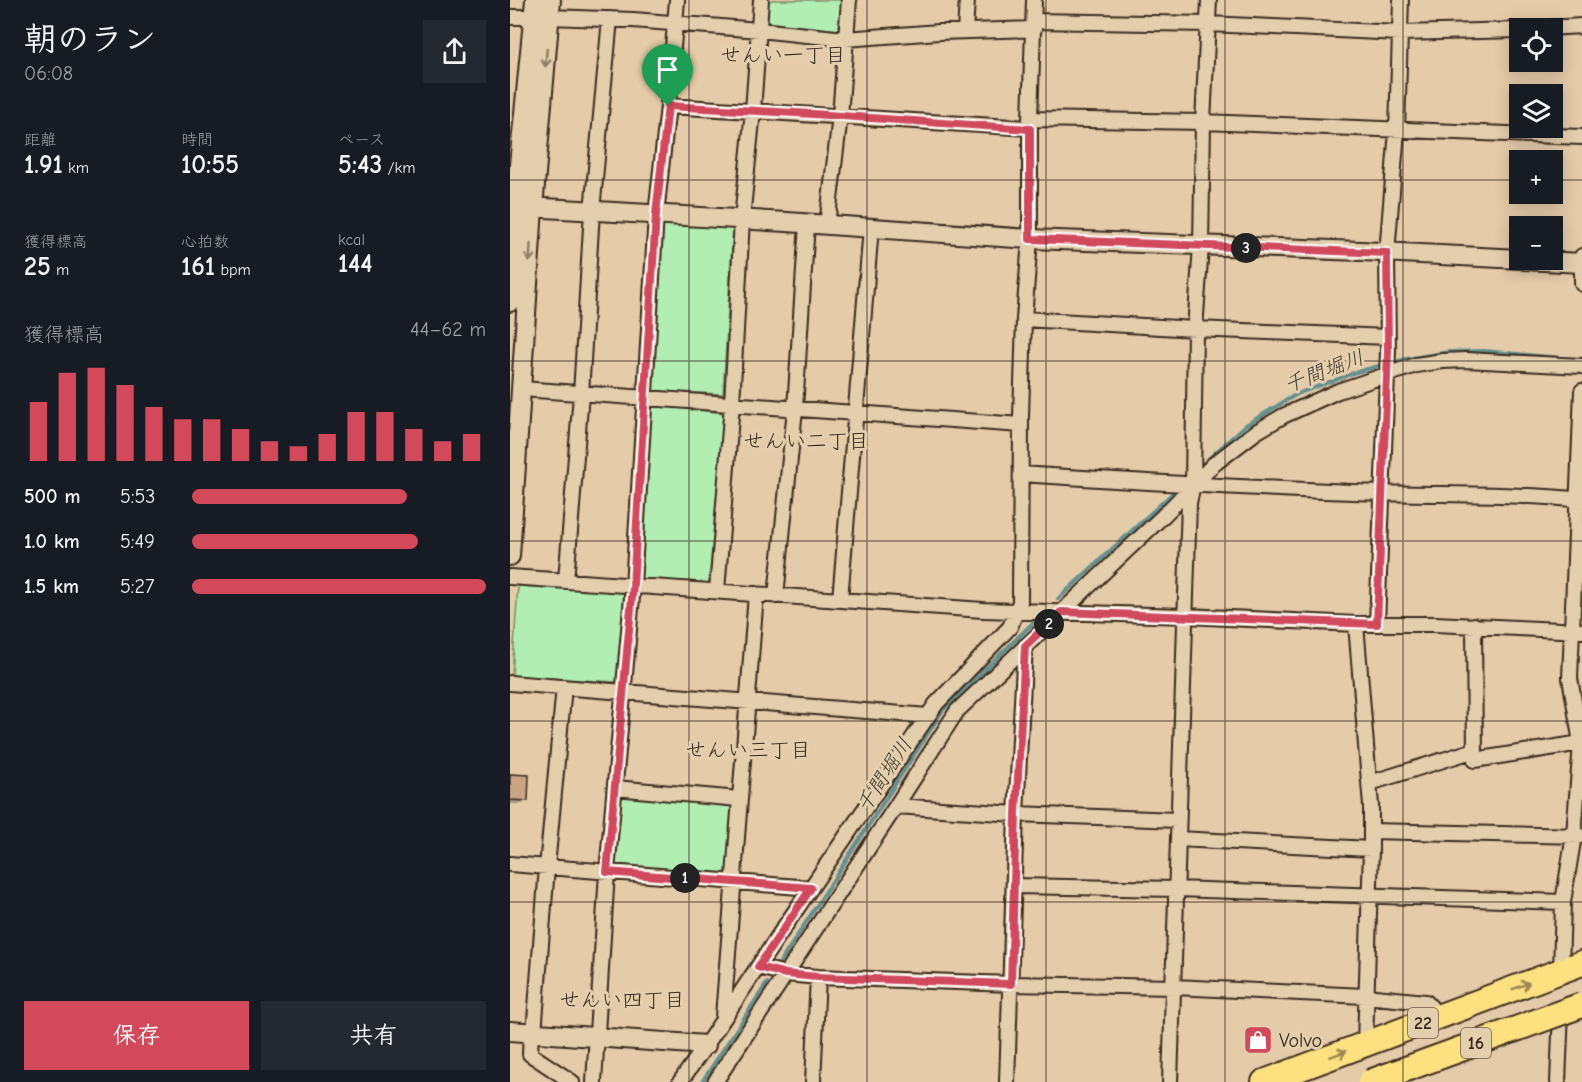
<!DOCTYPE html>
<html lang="ja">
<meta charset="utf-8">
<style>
:root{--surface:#171b24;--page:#242831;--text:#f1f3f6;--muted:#9ea1a6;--accent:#d1495b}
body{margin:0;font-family:"Comic Neue","Klee One",sans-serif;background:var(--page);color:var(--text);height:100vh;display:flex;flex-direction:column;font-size:22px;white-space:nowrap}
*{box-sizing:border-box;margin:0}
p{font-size:20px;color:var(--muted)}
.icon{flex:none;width:33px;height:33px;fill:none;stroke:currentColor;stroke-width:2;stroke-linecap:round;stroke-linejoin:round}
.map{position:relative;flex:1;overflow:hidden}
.details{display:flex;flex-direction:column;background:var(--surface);width:510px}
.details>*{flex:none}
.controls{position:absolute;left:999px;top:18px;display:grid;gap:12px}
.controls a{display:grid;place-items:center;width:54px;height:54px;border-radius:0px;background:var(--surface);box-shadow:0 3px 15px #0003;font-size:30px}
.pin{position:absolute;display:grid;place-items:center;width:51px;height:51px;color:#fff;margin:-62px -26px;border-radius:50% 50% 50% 0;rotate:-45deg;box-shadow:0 0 6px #0007}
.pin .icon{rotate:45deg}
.km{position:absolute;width:30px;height:30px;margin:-15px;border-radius:50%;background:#222;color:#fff;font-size:16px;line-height:30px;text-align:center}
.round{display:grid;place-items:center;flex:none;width:63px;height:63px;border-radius:0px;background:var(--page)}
.headline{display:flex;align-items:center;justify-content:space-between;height:102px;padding:0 24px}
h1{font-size:33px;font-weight:800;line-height:45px}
.metrics{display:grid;grid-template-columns:repeat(3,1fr);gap:9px;height:102px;padding:6px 24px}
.metrics div{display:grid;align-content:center}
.metrics b{font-size:26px;font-weight:800}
.metrics small{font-size:16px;font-weight:400}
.metrics p{font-size:16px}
.chart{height:168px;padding:12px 24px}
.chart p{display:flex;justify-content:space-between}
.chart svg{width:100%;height:108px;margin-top:6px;stroke:var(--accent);stroke-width:6}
.cta{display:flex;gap:12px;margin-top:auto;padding:12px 24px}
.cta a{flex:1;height:69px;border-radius:0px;background:var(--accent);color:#fff;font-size:24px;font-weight:800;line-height:69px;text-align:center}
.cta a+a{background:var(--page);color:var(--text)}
ul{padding:0 24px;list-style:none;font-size:20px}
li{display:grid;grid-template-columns:96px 72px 1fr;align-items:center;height:45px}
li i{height:15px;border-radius:8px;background:var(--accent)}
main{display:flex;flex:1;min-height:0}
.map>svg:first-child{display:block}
.green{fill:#b2eeb3;stroke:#768c68;stroke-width:1.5}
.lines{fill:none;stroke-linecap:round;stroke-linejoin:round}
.stream{stroke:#66908f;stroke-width:4}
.building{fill:#caa484;stroke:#3b2a1e;stroke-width:1.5;filter:url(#shadow)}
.street-casing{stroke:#3b2a1e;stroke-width:18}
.secondary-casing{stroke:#3b2a1e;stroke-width:22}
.highway-casing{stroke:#3b2a1e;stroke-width:28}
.street{stroke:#e3cead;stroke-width:14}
.secondary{stroke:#e3cead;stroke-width:18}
.highway{stroke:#fde080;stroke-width:24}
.highway-bridge-casing{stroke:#3b2a1e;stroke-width:28;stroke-linecap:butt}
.highway-bridge{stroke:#fde080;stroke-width:24}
.oneway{stroke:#8f7c66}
.oneway2{stroke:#9c854f}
.route-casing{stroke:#fff;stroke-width:12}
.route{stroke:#d1495b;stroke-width:8}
.grid{fill:none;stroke:#3b2a1e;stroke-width:1.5;stroke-opacity:0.55}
.labels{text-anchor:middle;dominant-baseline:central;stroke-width:6;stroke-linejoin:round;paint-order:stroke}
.shield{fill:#e3cead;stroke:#6d5b49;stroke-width:1.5}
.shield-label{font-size:18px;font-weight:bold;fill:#3b2a1e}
.poi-label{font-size:20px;fill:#3b2a1e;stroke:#e3cead;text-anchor:start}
.neighbourhood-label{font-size:21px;fill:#3b2a1e;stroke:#e3cead}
.water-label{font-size:21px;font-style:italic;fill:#423b31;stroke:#e3cead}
</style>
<main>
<section class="details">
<div class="headline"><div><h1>朝のラン</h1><p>06:08</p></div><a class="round"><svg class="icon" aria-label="share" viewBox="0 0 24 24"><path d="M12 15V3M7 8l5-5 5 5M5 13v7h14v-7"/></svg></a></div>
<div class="metrics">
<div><p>距離</p><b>1.91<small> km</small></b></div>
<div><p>時間</p><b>10:55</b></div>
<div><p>ペース</p><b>5:43<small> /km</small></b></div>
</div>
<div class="metrics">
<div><p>獲得標高</p><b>25<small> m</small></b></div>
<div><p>心拍数</p><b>161<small> bpm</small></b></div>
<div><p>kcal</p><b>144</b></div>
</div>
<div class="chart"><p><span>獲得標高</span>44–62 m</p>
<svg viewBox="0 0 160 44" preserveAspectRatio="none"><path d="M5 44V20M15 44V8M25 44V6M35 44V13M45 44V22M55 44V27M65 44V27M75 44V31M85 44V36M95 44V38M105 44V33M115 44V24M125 44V24M135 44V31M145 44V36M155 44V33"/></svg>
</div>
<ul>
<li><b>500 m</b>5:53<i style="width:73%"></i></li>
<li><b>1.0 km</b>5:49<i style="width:77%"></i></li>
<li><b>1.5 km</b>5:27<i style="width:100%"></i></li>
</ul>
<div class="cta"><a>保存</a><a>共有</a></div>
</section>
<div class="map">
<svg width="1072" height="1082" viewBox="0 0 1072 1082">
<defs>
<filter id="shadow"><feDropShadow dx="-5" dy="5" stdDeviation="0" flood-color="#0004"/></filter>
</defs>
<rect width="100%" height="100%" fill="#e4cba9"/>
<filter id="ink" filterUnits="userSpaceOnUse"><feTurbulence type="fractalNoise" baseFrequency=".0167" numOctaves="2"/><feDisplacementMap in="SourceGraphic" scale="12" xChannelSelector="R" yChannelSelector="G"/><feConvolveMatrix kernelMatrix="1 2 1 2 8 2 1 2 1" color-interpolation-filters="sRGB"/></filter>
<g filter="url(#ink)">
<path class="green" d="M257,0H332L329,30L255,22Z
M154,215L223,227L213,394L142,391Z
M142,405L214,413L199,583L130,579Z
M8,586L114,592L107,682L2,676Z
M112,795L223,804L217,877L103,868Z"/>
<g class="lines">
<path class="stream" d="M693,464L736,425L787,394L846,372L896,359L939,352L975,351L1050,358
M548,599L666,490
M269,964L433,710L526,620
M192,1082L257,983"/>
</g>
<path class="building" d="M0,774L19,775L18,801L0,800Z"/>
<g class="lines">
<g class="street-casing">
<path id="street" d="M0,17H23
M39,17L123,20L249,30L335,39L429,32L524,29
M524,21L698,24L890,33L1010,30
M1037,28L1072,26
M455,31L457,0
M158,106L520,128
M520,119L693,122L1072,137
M317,225L330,116L339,0
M1072,256V284
M514,319L685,329L878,337
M12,389L511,425
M511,474C631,482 751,489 871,493C938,495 1005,493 1072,500
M0,577L473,610L676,616L846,624H925L1072,631
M56,581L71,394L82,211L100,19
M207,591L222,404L232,219L243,111L251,0
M266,596L285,409L297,223
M330,600L361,228
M846,624L861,806V849L855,1044
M867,624L878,351L877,253L887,130L891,0
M964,625L965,760L1071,743L1064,835L1053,902L1051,971
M0,683L418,716
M1071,743L1060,678L1072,391
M860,783L965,750
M105,788L229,799
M386,806L506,814L668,820
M861,831L1070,836
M668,839L861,849
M0,864L301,888
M504,886L666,889L1053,902
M248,967L276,974L308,977L501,984L664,987L855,996L916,1002L930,1017
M213,1017L246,594
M21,1032L20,1054L62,1082
M24,1033L37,867L54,687
M84,1082L97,872L123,586L146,215L158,106L167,0
M170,1082L196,1045L275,926L426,704L500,627L510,602L511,416L514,319L520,239V119L524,0
M205,1082L386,806L447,711L653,516L704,464L746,432L773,416L828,391L906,365L933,361L956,360L1072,366
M303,1082L308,977
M497,1082L506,814L515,646
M660,1082L679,503L683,485L685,329L691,246L693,122L699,0
M1048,1082L1051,1010"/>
</g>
<g class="secondary-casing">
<path id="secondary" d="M0,206L277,222L520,239L851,251L1010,259
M1014,260L1072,263
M0,302L5,206L25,0
M0,556L23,208L41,0
M0,1031L196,1045"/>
</g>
<g class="highway-casing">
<path id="highway" d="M754,1082L1072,963"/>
</g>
<use href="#street" class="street"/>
<use href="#secondary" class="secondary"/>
<use href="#highway" class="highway"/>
<g class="highway-bridge-casing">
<path id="highway-bridge" d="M860,1082L1072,1005"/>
</g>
<use href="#highway-bridge" class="highway-bridge"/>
</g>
<defs><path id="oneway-shaft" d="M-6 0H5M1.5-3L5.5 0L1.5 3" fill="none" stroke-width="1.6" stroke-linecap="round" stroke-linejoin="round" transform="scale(1.5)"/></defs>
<g class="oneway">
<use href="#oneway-shaft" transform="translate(36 58) rotate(95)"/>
<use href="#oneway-shaft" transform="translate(20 253) rotate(94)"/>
</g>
<g class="oneway2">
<use href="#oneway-shaft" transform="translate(1011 986) rotate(-21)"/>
<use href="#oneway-shaft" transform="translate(828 1054) rotate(-20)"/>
</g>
</g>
<g class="lines" filter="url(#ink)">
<g class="route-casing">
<path id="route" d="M158,106L303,114L520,129V239L877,253L878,351L867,624L551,612L515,646L506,814L501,984L308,977L276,974L248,967L301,888L97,872L123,586L146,214Z"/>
</g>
<use href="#route" class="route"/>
</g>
<path class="grid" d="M179,0V1082M357,0V1082M536,0V1082M715,0V1082M893,0V1082M0,180H1010M1042,180H1072M0,361H1072M0,541H1072M0,721H1072M0,902H1072"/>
<defs>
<g id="shop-square" transform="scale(1.5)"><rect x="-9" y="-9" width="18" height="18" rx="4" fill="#d1495b" stroke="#e3cead"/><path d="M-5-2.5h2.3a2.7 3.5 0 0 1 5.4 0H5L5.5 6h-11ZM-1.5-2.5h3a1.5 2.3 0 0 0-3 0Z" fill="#fff"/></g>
</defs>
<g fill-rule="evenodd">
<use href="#shop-square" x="748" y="1040"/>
</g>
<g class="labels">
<g class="shield">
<rect x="898" y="1008" width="30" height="30" rx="4.5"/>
<rect x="951" y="1028" width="30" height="30" rx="4.5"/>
</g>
<g class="shield-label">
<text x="913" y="1023">22</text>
<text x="966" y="1043">16</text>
</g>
<g class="poi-label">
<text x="769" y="1040">Volvo</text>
</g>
<g class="neighbourhood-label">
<text x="273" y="55">せんい一丁目</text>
<text x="296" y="441">せんい二丁目</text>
<text x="238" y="750">せんい三丁目</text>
<text x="112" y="1000">せんい四丁目</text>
</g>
<g class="water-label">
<text transform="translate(814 371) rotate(-21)">千間堀川</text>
<text transform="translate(374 775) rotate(-57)">千間堀川</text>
</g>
</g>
</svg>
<div class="controls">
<a><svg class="icon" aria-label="locate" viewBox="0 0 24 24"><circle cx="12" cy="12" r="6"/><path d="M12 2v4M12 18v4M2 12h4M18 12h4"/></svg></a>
<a><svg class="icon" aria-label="layers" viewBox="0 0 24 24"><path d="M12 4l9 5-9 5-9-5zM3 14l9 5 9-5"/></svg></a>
<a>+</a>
<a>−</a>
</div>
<div class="pin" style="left:158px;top:106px;background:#1e9e55"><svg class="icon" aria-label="arrive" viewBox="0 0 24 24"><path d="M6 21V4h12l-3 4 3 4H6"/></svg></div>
<b class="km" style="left:175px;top:878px">1</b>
<b class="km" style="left:539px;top:624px">2</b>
<b class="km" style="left:736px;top:248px">3</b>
</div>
</main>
